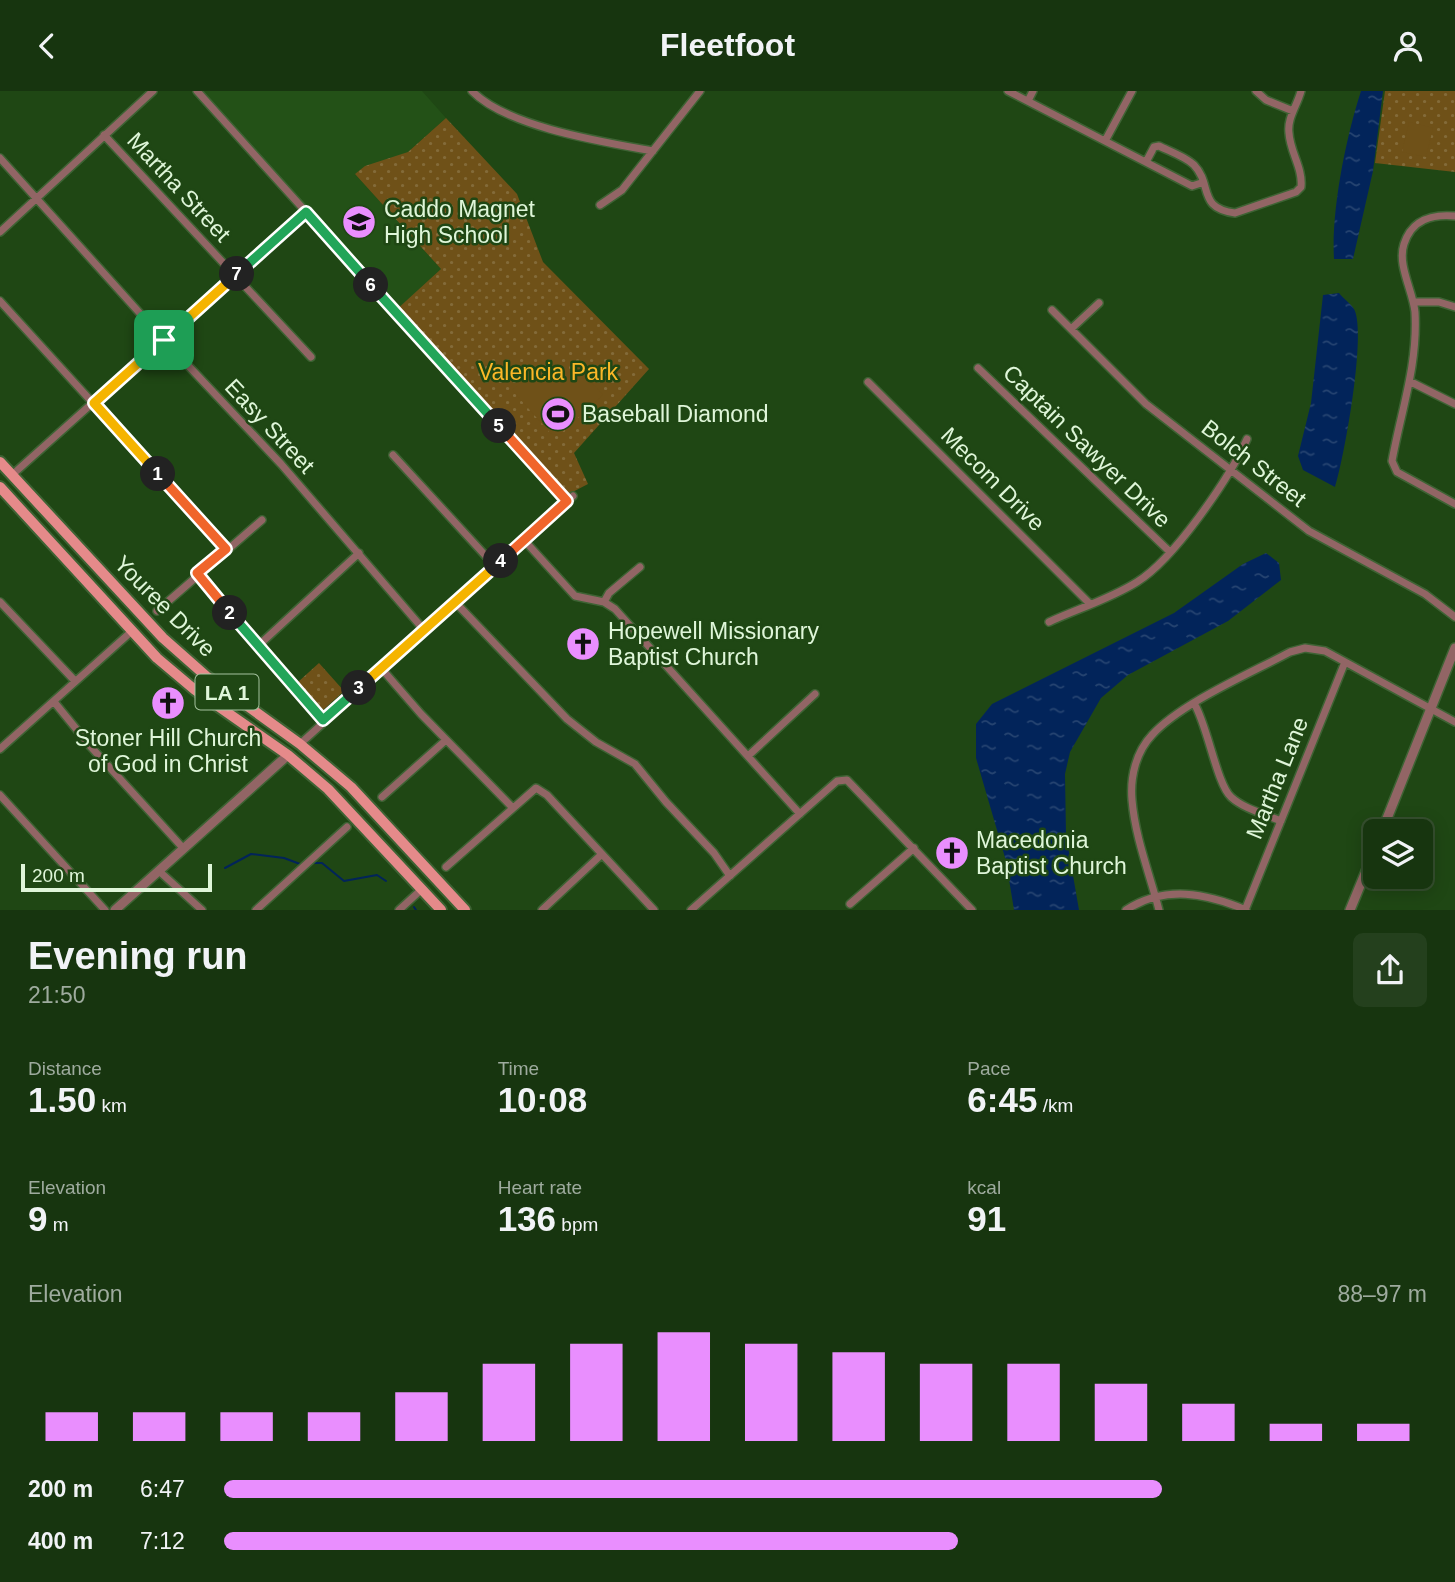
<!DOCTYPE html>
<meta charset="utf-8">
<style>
:root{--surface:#17350f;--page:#24401d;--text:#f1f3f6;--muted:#9eab9e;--line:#36502f;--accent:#e98efe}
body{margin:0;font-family:Arial,sans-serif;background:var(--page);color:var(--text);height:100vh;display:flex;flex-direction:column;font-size:26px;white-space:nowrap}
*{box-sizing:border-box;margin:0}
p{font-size:23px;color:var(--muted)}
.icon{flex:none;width:38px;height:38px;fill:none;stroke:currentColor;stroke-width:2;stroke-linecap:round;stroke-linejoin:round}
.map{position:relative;height:819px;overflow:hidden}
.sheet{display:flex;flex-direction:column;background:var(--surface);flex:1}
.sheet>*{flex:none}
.fabs{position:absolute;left:1363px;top:728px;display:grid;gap:14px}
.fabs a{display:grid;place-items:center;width:70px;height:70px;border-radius:10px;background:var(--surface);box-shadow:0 4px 18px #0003,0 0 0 2px var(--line);font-size:35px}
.scale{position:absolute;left:21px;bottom:18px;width:191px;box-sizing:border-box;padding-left:7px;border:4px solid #dff6d9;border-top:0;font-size:19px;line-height:24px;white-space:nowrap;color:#dff6d9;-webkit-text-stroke:5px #1f4714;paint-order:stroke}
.pin{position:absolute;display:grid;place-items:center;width:60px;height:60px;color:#fff;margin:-30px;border-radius:14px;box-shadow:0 4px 10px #0006}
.km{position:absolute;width:35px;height:35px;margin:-18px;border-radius:50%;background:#222;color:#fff;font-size:19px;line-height:35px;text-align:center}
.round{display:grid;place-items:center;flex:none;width:74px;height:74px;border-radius:10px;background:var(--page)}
.summary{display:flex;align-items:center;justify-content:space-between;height:119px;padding:0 28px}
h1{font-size:38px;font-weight:700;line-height:52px}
.metrics{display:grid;grid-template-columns:repeat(3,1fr);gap:10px;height:119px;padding:7px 28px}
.metrics div{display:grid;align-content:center}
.metrics b{font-size:35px;font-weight:700}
.metrics small{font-size:19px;font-weight:400}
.metrics p{font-size:19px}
.chart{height:196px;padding:14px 28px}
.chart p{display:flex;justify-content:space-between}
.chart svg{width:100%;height:126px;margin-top:7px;stroke:var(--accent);stroke-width:6}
ul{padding:0 28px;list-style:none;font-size:23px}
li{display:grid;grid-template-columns:112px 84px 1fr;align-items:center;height:52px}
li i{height:18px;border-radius:9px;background:var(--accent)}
header{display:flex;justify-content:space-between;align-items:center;height:91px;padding:0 28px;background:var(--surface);font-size:32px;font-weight:700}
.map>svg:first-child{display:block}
.built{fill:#235117}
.grass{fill:url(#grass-dots)}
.pitch{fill:#6f5118}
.water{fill:url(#water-ripples)}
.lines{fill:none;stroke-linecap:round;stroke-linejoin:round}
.stream{stroke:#02245a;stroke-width:2}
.minor-casing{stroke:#3e6334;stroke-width:10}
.tertiary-casing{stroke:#3e6334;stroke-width:12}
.primary-casing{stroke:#3e6334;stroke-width:14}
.minor{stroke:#926565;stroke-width:7}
.tertiary{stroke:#926565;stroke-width:9}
.primary{stroke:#e58a8a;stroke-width:10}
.split-1-casing{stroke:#fff;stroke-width:14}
.split-2-casing{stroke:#fff;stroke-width:14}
.split-3-casing{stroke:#fff;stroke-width:14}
.split-4-casing{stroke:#fff;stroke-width:14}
.split-5-casing{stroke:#fff;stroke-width:14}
.split-6-casing{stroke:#fff;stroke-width:14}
.split-7-casing{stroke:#fff;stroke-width:14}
.split-8-casing{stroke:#fff;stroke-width:14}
.split-1{stroke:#f5b400;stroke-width:9}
.split-2{stroke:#f0652b;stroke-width:9}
.split-3{stroke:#22a559;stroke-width:9}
.split-4{stroke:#f5b400;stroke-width:9}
.split-5{stroke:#f0652b;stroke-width:9}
.split-6{stroke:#22a559;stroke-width:9}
.split-7{stroke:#22a559;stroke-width:9}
.split-8{stroke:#f5b400;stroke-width:9}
.labels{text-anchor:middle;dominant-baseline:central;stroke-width:5;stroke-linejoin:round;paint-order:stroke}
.shield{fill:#1f4714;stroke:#a5c29e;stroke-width:2}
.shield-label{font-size:21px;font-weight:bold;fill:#dff6d9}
.street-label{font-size:23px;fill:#dff6d9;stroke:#1f4714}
.poi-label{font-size:23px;fill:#dff6d9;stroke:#1f4714;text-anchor:start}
.park-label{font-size:23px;fill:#fbb728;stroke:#1f4714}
</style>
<header><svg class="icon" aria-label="back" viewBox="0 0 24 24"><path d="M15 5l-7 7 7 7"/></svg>Fleetfoot<svg class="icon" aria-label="person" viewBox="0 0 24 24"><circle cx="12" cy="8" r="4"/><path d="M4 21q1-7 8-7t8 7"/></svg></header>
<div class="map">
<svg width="1455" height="819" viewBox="0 0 1455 819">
<defs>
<pattern id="grass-dots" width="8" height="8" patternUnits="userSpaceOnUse" patternTransform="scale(1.75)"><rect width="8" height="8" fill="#6f5118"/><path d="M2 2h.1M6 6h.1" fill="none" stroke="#836b39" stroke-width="1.8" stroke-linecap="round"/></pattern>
<pattern id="water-ripples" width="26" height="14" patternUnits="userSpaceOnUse" patternTransform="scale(1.75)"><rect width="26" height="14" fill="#02245a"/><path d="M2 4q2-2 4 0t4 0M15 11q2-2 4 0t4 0" fill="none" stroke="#264471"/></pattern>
</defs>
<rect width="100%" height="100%" fill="#1f4714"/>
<path class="built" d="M203,0H422L446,27L408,61L355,83L441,178L398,218Z"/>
<path class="grass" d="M1385,0H1455V81L1375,72Z
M446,27L517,103L543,171L649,278L574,362L588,393L563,406L395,220L441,178L355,83L365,75L408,61Z
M319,572L344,600L323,619L298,591Z"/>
<path class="pitch" d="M1409,31L1433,37L1426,66L1402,61Z
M553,280C575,280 589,286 603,304L560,343L552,344L512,299L528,287Z"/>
<path class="water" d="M1361,0H1383L1373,80L1353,168H1334C1331,120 1346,46 1361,0Z
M1339,202C1343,207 1351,213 1354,218C1367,241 1344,368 1335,396L1303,379L1298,365L1311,312L1323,204Z
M1266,462L1279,472L1281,489L1228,530L1128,584L1101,607L1070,661L1065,683L1066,744L1079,819H1014L1006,770L976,667V633L992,613L1174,522L1243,473Z"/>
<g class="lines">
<path class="stream" d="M315,772H322L344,790L377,784L386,790
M225,777L251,763L284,767L300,773
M414,816L416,819"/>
<g class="minor-casing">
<path id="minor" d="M197,0L567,410
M472,0C507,36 603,51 653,60
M1008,0L1192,95L1201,92
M1256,0L1266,9L1293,20
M1028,10L1033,0
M104,44L311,266
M1105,50L1132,0
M0,67L164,249L281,373L424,539
M1146,71L1154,56L1159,55C1169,60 1186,66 1194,74C1213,94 1197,117 1235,122L1296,101L1301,96C1303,77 1290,61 1289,42C1287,27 1297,15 1301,0
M600,114L622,99L700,0
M1455,125C1432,123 1412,128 1404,153C1397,174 1413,200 1415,221C1418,274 1401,320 1392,370L1397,381L1455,413
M0,141L153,0
M0,210L226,458
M1414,211H1439L1455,216
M1052,219L1146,313L1309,440L1425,503L1455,526
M1071,238L1099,212
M978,277L1170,461
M868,291L1090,513
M1411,291L1455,313
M393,364L495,475
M12,384L306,121
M524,449L575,505L604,511L615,518L800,723
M197,482L323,629
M0,511L75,590
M455,511L567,628L596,651L635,673L666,711L714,762L730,785
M604,511L609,502L640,476
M157,520L262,429
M1049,531C1077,518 1110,508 1137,491C1174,468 1229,388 1247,348
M259,554L359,462
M381,577L421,623L512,716
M55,612L91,656L183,757
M1195,614C1208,637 1217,693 1231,706C1244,718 1265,723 1281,730
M300,653L573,405
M0,658L132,540
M748,665L815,603
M0,704L105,819
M382,706L446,649
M446,776L536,697L547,704L654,819
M159,780L202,819
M850,813L914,757
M256,819L347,736
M399,819L422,798
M542,819L602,763
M691,819L837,690L847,689L972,819
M1126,819C1165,794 1206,802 1246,819
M1159,819C1150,784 1135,746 1132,709C1130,686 1136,661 1152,644C1181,612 1251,582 1290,561L1305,557L1325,560L1455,631
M1245,819L1345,571"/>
</g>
<g class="tertiary-casing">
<path id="tertiary" d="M1382,740L1455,557
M115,819L288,664
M1350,819L1376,756"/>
</g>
<g class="primary-casing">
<path id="primary" d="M0,371L163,547L206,585L300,653L351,696L465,819
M0,396L157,567L195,599L288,664L328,698L441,819"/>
</g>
<use href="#minor" class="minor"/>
<use href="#tertiary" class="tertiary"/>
<use href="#primary" class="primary"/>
</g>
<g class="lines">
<g class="split-1-casing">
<path id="split-1" d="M158,383L94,312L164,249"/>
</g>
<g class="split-2-casing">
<path id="split-2" d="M158,383L226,458L197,482L230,522"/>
</g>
<g class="split-3-casing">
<path id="split-3" d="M230,522L323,629L359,597"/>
</g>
<g class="split-4-casing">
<path id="split-4" d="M359,597L501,470"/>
</g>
<g class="split-5-casing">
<path id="split-5" d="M499,335L567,410L501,470"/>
</g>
<g class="split-6-casing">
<path id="split-6" d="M371,194L499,335"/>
</g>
<g class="split-7-casing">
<path id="split-7" d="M237,183L306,121L371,194"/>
</g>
<g class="split-8-casing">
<path id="split-8" d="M164,249L237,183"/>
</g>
<use href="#split-1" class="split-1"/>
<use href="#split-2" class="split-2"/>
<use href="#split-3" class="split-3"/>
<use href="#split-4" class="split-4"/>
<use href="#split-5" class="split-5"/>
<use href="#split-6" class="split-6"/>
<use href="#split-7" class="split-7"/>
<use href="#split-8" class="split-8"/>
</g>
<defs>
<g id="school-disc" transform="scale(1.75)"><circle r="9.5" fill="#e98efe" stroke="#1f4714"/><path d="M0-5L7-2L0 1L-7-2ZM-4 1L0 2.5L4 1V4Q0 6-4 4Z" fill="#111"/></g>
<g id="stadium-disc" transform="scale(1.75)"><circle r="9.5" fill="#e98efe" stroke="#1f4714"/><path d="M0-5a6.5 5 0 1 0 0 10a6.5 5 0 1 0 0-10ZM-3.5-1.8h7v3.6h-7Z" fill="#111"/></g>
<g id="church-disc" transform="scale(1.75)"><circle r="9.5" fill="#e98efe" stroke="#1f4714"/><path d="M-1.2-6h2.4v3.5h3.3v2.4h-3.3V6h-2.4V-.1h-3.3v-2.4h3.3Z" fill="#111"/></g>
</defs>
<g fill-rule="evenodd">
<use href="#school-disc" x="359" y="131"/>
<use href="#stadium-disc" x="558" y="323"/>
<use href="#church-disc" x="583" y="553"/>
<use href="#church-disc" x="168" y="612"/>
<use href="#church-disc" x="952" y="762"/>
</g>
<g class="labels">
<rect class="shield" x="195.5" y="583.5" width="63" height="35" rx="5"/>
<g class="shield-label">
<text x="227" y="601">LA 1</text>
</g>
<g class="street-label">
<text transform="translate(179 96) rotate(47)">Martha Street</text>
<text transform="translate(270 335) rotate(47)">Easy Street</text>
<text transform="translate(1087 355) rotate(44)">Captain Sawyer Drive</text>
<text transform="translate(1254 372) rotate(38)">Bolch Street</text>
<text transform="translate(993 388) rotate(45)">Mecom Drive</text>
<text transform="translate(165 515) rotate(45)">Youree Drive</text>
<text transform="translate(1277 687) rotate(-68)">Martha Lane</text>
</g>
<g class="poi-label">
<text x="384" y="118">Caddo Magnet<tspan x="384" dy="26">High School</tspan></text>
<text x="582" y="323">Baseball Diamond</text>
<text x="608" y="540">Hopewell Missionary<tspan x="608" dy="26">Baptist Church</tspan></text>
<text x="168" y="647" text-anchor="middle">Stoner Hill Church<tspan x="168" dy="26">of God in Christ</tspan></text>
<text x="976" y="749">Macedonia<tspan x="976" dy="26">Baptist Church</tspan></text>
</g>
<g class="park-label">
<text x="548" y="281">Valencia Park</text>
</g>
</g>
</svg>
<div class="fabs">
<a><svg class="icon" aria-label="layers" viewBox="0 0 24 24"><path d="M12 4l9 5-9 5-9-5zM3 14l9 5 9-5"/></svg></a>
</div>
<div class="scale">200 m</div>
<div class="pin" style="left:164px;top:249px;background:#1e9e55"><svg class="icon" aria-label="arrive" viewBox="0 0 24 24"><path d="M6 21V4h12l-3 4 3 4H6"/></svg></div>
<b class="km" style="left:158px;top:383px">1</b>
<b class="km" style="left:230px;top:522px">2</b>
<b class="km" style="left:359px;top:597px">3</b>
<b class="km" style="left:501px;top:470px">4</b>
<b class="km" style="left:499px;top:335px">5</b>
<b class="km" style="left:371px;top:194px">6</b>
<b class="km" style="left:237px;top:183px">7</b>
</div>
<section class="sheet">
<div class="summary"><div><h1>Evening run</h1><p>21:50</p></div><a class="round"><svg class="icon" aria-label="share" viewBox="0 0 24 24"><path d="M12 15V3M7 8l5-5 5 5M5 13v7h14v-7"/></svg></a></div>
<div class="metrics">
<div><p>Distance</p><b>1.50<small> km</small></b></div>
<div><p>Time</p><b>10:08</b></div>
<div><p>Pace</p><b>6:45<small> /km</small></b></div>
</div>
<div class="metrics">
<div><p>Elevation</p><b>9<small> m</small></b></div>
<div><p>Heart rate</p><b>136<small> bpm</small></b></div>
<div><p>kcal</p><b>91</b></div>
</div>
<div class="chart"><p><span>Elevation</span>88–97 m</p>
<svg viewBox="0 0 160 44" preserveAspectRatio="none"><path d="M5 44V34M15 44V34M25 44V34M35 44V34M45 44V27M55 44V17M65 44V10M75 44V6M85 44V10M95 44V13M105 44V17M115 44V17M125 44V24M135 44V31M145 44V38M155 44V38"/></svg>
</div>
<ul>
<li><b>200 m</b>6:47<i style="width:78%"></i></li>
<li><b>400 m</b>7:12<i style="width:61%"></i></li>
</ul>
</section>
